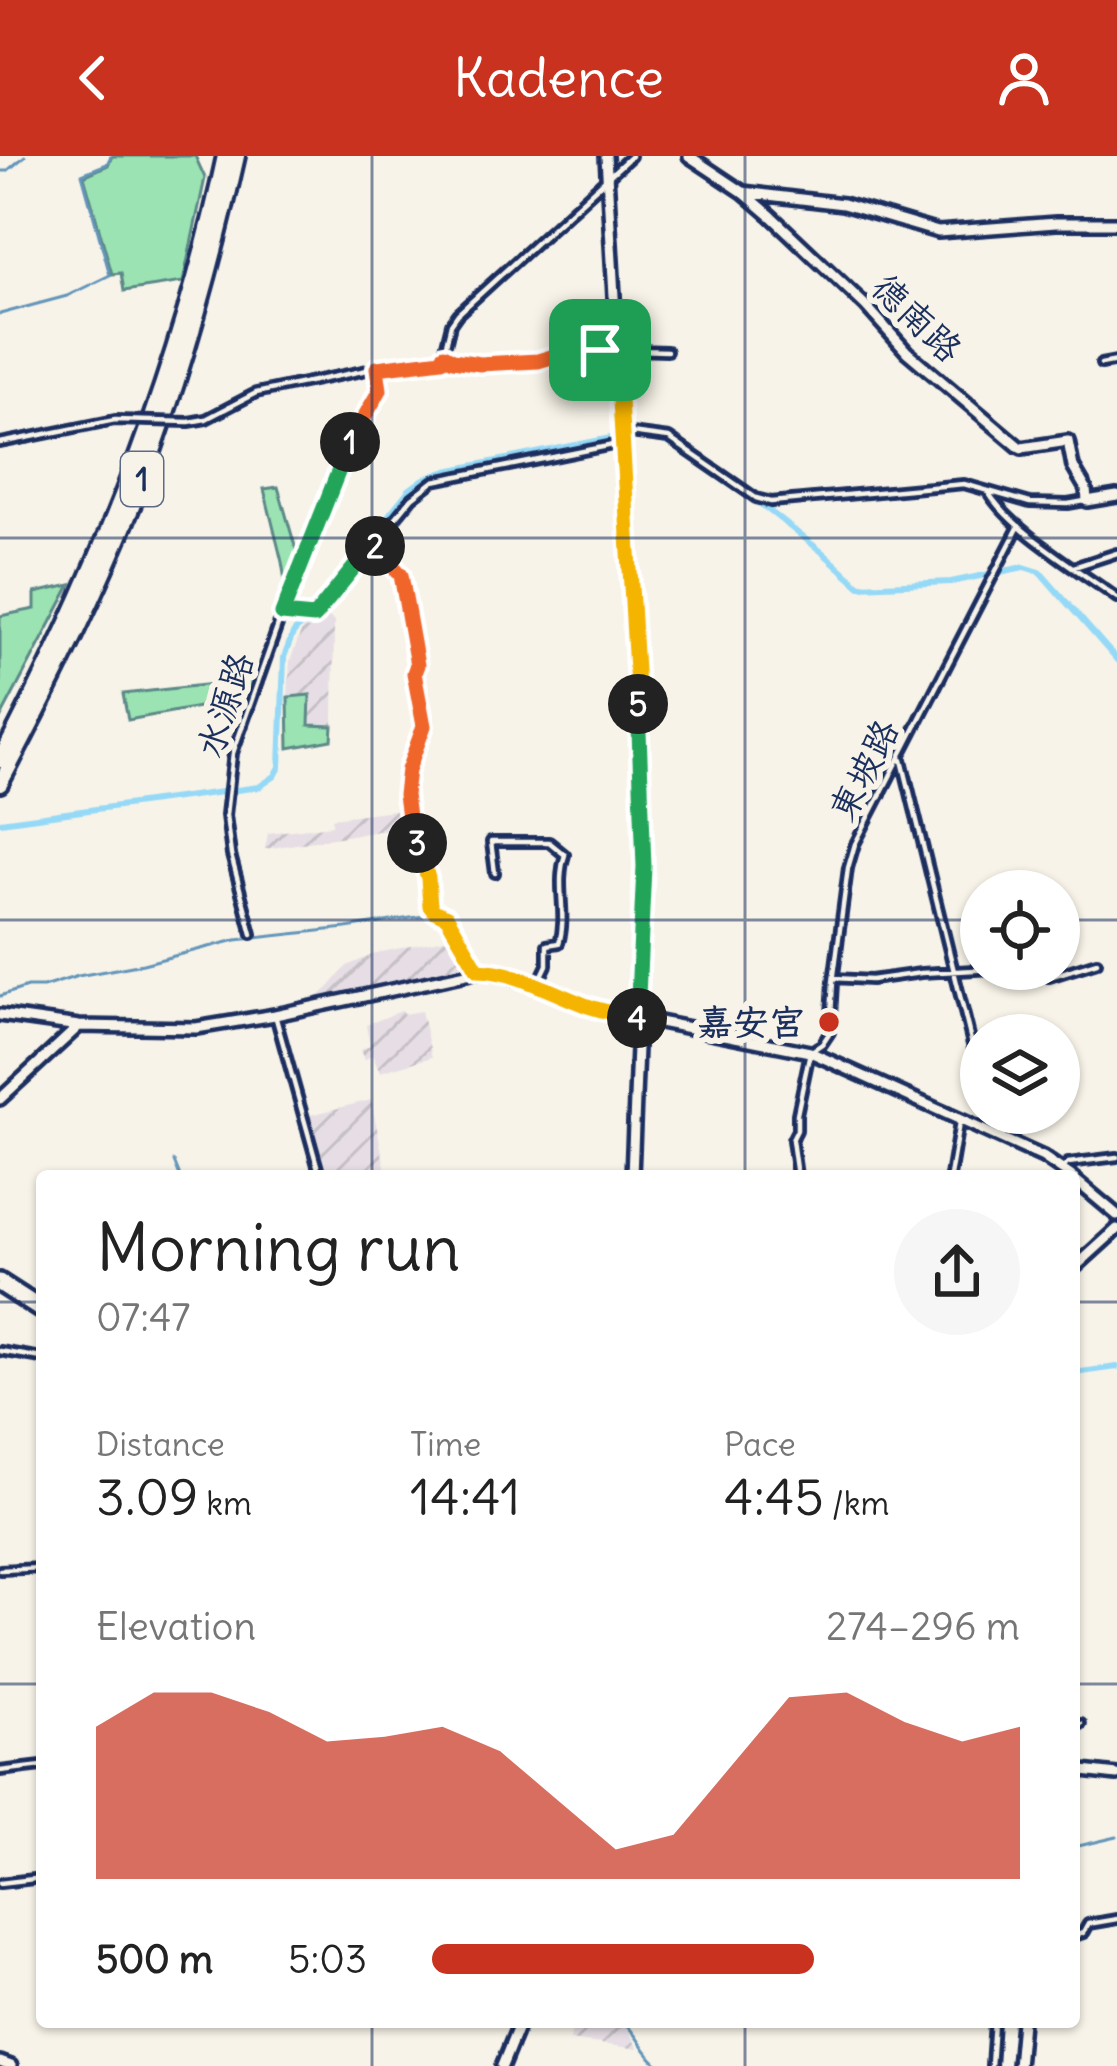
<!DOCTYPE html>
<meta charset="utf-8">
<style>
:root{--surface:#fff;--page:#f6f6f6;--text:#222;--muted:#767676;--accent:#c8321e}
body{margin:0;font-family:Delius,"LXGW WenKai TC",sans-serif;background:var(--page);color:var(--text);height:100vh;display:flex;flex-direction:column;font-size:45px;white-space:nowrap}
*{box-sizing:border-box;margin:0}
p{font-size:39px;color:var(--muted)}
.icon{flex:none;width:66px;height:66px;fill:none;stroke:currentColor;stroke-width:2;stroke-linecap:round;stroke-linejoin:round}
.map{position:relative;flex:1;overflow:hidden}
.side{position:absolute;left:36px;top:1014px;width:1044px;height:858px;display:flex;flex-direction:column;background:var(--surface);border-radius:12px;box-shadow:0 3px 9px #0004}
.side>*{flex:none}
.fabs{position:absolute;left:960px;top:714px;display:grid;gap:24px}
.fabs a{display:grid;place-items:center;width:120px;height:120px;border-radius:50%;background:var(--surface);box-shadow:0 3px 9px #0004;font-size:60px}
.pin{position:absolute;display:grid;place-items:center;width:102px;height:102px;color:#fff;margin:-51px;border-radius:24px;box-shadow:0 6px 18px #0006}
.km{position:absolute;width:60px;height:60px;margin:-30px;border-radius:50%;background:#222;color:#fff;font-size:33px;line-height:60px;text-align:center}
.round{display:grid;place-items:center;flex:none;width:126px;height:126px;border-radius:63px;background:var(--page)}
.summary{display:flex;align-items:center;justify-content:space-between;height:204px;padding:0 60px}
h1{font-size:66px;font-weight:600;line-height:90px}
.figures{display:grid;grid-template-columns:repeat(3,1fr);gap:18px;height:204px;padding:12px 60px}
.figures div{display:grid;align-content:center}
.figures b{font-size:51px;font-weight:600}
.figures small{font-size:33px;font-weight:400}
.figures p{font-size:33px}
.chart{height:336px;padding:24px 60px}
.chart p{display:flex;justify-content:space-between}
.chart svg{width:100%;height:216px;margin-top:12px;fill:var(--accent);opacity:.7}
ul{padding:0 60px;list-style:none;font-size:39px}
li{display:grid;grid-template-columns:192px 144px 1fr;align-items:center;height:90px}
li i{height:30px;border-radius:15px;background:var(--accent)}
header{display:flex;justify-content:space-between;align-items:center;height:156px;padding:0 60px;background:var(--accent);color:#fff;font-size:54px;font-weight:600}
.map>svg:first-child{display:block}
.industrial{fill:url(#industrial-furrows)}
.green{fill:#9be3b2;stroke:#5b8988;stroke-width:3}
.lines{fill:none;stroke-linecap:round;stroke-linejoin:round}
.stream{stroke:#6495ba;stroke-width:3}
.canal{stroke:#95d9f7;stroke-width:6}
.street-casing{stroke:#1b2f5e;stroke-width:14}
.secondary-casing{stroke:#1b2f5e;stroke-width:18}
.highway-casing{stroke:#1b2f5e;stroke-width:22}
.street{stroke:#f7f3e8;stroke-width:4.5}
.secondary{stroke:#f7f3e8;stroke-width:9}
.highway{stroke:#f7f3e8;stroke-width:14}
.street-bridge-casing{stroke:#1b2f5e;stroke-width:14;stroke-linecap:butt}
.street-bridge{stroke:#f7f3e8;stroke-width:4.5}
.split-1-casing{stroke:#fff;stroke-width:24}
.split-2-casing{stroke:#fff;stroke-width:24}
.split-3-casing{stroke:#fff;stroke-width:24}
.split-4-casing{stroke:#fff;stroke-width:24}
.split-5-casing{stroke:#fff;stroke-width:24}
.split-6-casing{stroke:#fff;stroke-width:24}
.split-1{stroke:#f0652b;stroke-width:15}
.split-2{stroke:#22a559;stroke-width:15}
.split-3{stroke:#f0652b;stroke-width:15}
.split-4{stroke:#f5b400;stroke-width:15}
.split-5{stroke:#22a559;stroke-width:15}
.split-6{stroke:#f5b400;stroke-width:15}
.grid{fill:none;stroke:#1b2f5e;stroke-width:3;stroke-opacity:0.55}
.poi-dot{fill:#c8321e;stroke:#f7f3e8;stroke-width:4.5}
.labels{text-anchor:middle;dominant-baseline:central;stroke-width:12;stroke-linejoin:round;paint-order:stroke}
.shield{fill:#f7f3e8;stroke:#5d6a87;stroke-width:3}
.shield-label{font-size:33px;font-weight:bold;fill:#1b2f5e}
.street-label{font-size:36px;fill:#1b2f5e;stroke:#f7f3e8}
.poi-label{font-size:36px;font-weight:bold;fill:#1b2f5e;stroke:#f7f3e8;text-anchor:end}
</style>
<header><svg class="icon" aria-label="back" viewBox="0 0 24 24"><path d="M15 5l-7 7 7 7"/></svg>Kadence<svg class="icon" aria-label="person" viewBox="0 0 24 24"><circle cx="12" cy="8" r="4"/><path d="M4 21q1-7 8-7t8 7"/></svg></header>
<div class="map">
<svg width="1117" height="1910" viewBox="0 0 1117 1910">
<defs>
<pattern id="industrial-furrows" width="10" height="10" patternUnits="userSpaceOnUse" patternTransform="scale(3)"><rect width="10" height="10" fill="#e6dee4"/><path d="M-1 1l2-2M0 10L10 0M9 11l2-2" fill="none" stroke="#c5bfc6"/></pattern>
</defs>
<rect width="100%" height="100%" fill="#f7f3e8"/>
<filter id="ink" filterUnits="userSpaceOnUse"><feTurbulence type="fractalNoise" baseFrequency=".00833" numOctaves="2"/><feDisplacementMap in="SourceGraphic" scale="24" xChannelSelector="R" yChannelSelector="G"/><feConvolveMatrix kernelMatrix="1 2 1 2 8 2 1 2 1" color-interpolation-filters="sRGB"/></filter>
<g filter="url(#ink)">
<path class="industrial" d="M324,455L334,466L333,570H309L310,540L288,541L290,505L303,471Z
M402,653L407,670L265,693L268,677L332,669V662Z
M454,781L473,812L309,849L329,831L347,810L377,797Z
M401,855L403,858L421,855L432,901L380,916L372,899L364,904L360,894L370,890L366,869Z
M371,944L387,1020H322L306,960Z
M573,1866H625L638,1893L570,1884Z"/>
<path class="green" d="M112,0H195L205,22L183,126L124,135L121,117L112,118L84,20L108,9Z
M278,331L301,411L288,443L282,406L264,333Z
M71,429L0,563V460L35,453V437Z
M255,520L248,542L128,564L123,538L222,527Z
M310,539L309,569L333,570L332,584L289,592L288,541Z"/>
<g class="lines">
<path class="stream" d="M0,15H7L25,0
M0,158L67,140L110,119L82,18L107,8L111,0
M0,840L27,831H43L78,820L143,808L236,784L346,772L430,759
M174,1005L180,1020
M40,1197L42,1168
M32,1410L42,1409
M8,1612L42,1607
M1074,1691L1117,1681
M623,1866C638,1878 643,1897 660,1910
M994,1896L996,1866"/>
<path class="canal" d="M0,666L259,631L275,620L280,611L284,501L293,478L409,334L424,323L447,315L611,282H653L671,288L767,353L822,396L860,430L951,426L1024,411L1040,416L1117,504
M1074,1217L1117,1211"/>
<g class="street-casing">
<path id="street" d="M445,200L453,204L480,208L538,204L569,196L588,201L604,193L667,195
M1101,208L1117,205
M284,231L377,212L442,204L451,168L458,158L631,0
M623,276L669,282L756,342L771,346L964,328L1030,347L1068,348L1085,345
M0,287L26,282
M988,336C1011,374 1080,415 1117,442
M373,387L401,419L417,509L414,516L423,555V570L408,614L405,639L409,668L428,722L430,750L434,755L447,761L478,814
M1074,411L1117,397
M282,458L314,461L412,342L434,325L623,287
M902,604L981,925
M495,717L491,686H549L565,699C555,729 568,758 559,787L547,789V809L538,828
M252,778L231,699L226,659L233,597L282,458L345,298L380,234L377,212
M1044,813L1049,821L1097,806
M834,822L871,824L921,817L993,813
M275,859L320,1020
M1062,1013L1068,1007L1117,1001
M797,1020L792,984L797,974V958L810,896L822,888L830,876L833,826L848,712L855,688L1019,370
M950,1020L959,967
M0,1195L42,1202
M0,1414L42,1412
M1074,1568H1081
M0,1615L42,1610
M0,1727L42,1722
M1074,1780L1083,1777L1088,1768L1117,1763
M991,1910L994,1866"/>
</g>
<g class="secondary-casing">
<path id="secondary" d="M606,0L643,648L644,711L632,1020
M689,0L743,36L771,60L866,150L907,196L1018,290L1022,292L1068,285L1073,311L1086,333L1087,345L1117,340
M743,36L843,48L938,76L1056,67H1117
M0,859L79,870L196,872L275,859L485,814L538,828L599,854L810,896L1043,1001L1071,1020
M0,943L79,870
M1074,1023L1117,1059
M1074,1112L1117,1073
M0,1123L42,1150
M0,1131L42,1158
M1074,1614L1117,1619
M0,1906L11,1910
M502,1910L520,1866
M1018,1910L1022,1866"/>
</g>
<g class="highway-casing">
<path id="highway" d="M0,604C101,413 180,212 225,0
M0,628C48,538 93,447 131,353C177,239 210,120 237,0"/>
</g>
<use href="#street" class="street"/>
<use href="#secondary" class="secondary"/>
<use href="#highway" class="highway"/>
<g class="street-bridge-casing">
<path id="street-bridge" d="M26,282L115,264L189,266L206,263L256,237L284,231"/>
</g>
<use href="#street-bridge" class="street-bridge"/>
</g>
</g>
<g class="lines" filter="url(#ink)">
<g class="split-1-casing">
<path id="split-1" d="M350,286L380,234L377,212L442,204L444,199L453,204L480,208L538,205L571,195L591,200L600,194"/>
</g>
<g class="split-2-casing">
<path id="split-2" d="M350,286L282,458L314,461L373,388L375,390"/>
</g>
<g class="split-3-casing">
<path id="split-3" d="M375,390L401,419L417,509L414,517L424,570L408,614L405,639L409,668L417,687"/>
</g>
<g class="split-4-casing">
<path id="split-4" d="M417,687L428,722L430,750L434,755L447,761L478,814C515,815 546,834 580,847C598,855 618,858 637,862"/>
</g>
<g class="split-5-casing">
<path id="split-5" d="M637,862L644,711L638,548"/>
</g>
<g class="split-6-casing">
<path id="split-6" d="M600,194H617L638,548"/>
</g>
<use href="#split-1" class="split-1"/>
<use href="#split-2" class="split-2"/>
<use href="#split-3" class="split-3"/>
<use href="#split-4" class="split-4"/>
<use href="#split-5" class="split-5"/>
<use href="#split-6" class="split-6"/>
</g>
<path class="grid" d="M372,0V1020M745,0V1020M0,382H1117M0,764H981M1059,764H1117M0,1146H42M1074,1146H1117M0,1528H42M1074,1528H1117M372,1866V1910M745,1866V1910"/>
<circle class="poi-dot" cx="829" cy="866" r="12"/>
<g class="labels">
<rect class="shield" x="121" y="296" width="42" height="54" rx="9"/>
<g class="shield-label">
<text x="142" y="323">1</text>
</g>
<g class="street-label">
<text transform="translate(917 162) rotate(44)">德南路</text>
<text transform="translate(225 549) rotate(-72)">水源路</text>
<text transform="translate(864 614) rotate(-63)">東坡路</text>
</g>
<g class="poi-label">
<text x="805" y="866">嘉安宮</text>
</g>
</g>
</svg>
<div class="fabs">
<a><svg class="icon" aria-label="locate" viewBox="0 0 24 24"><circle cx="12" cy="12" r="6"/><path d="M12 2v4M12 18v4M2 12h4M18 12h4"/></svg></a>
<a><svg class="icon" aria-label="layers" viewBox="0 0 24 24"><path d="M12 4l9 5-9 5-9-5zM3 14l9 5 9-5"/></svg></a>
</div>
<div class="pin" style="left:600px;top:194px;background:#1e9e55"><svg class="icon" aria-label="arrive" viewBox="0 0 24 24"><path d="M6 21V4h12l-3 4 3 4H6"/></svg></div>
<b class="km" style="left:350px;top:286px">1</b>
<b class="km" style="left:375px;top:390px">2</b>
<b class="km" style="left:417px;top:687px">3</b>
<b class="km" style="left:637px;top:862px">4</b>
<b class="km" style="left:638px;top:548px">5</b>
<section class="side">
<div class="summary"><div><h1>Morning run</h1><p>07:47</p></div><a class="round"><svg class="icon" aria-label="share" viewBox="0 0 24 24"><path d="M12 15V3M7 8l5-5 5 5M5 13v7h14v-7"/></svg></a></div>
<div class="figures">
<div><p>Distance</p><b>3.09<small> km</small></b></div>
<div><p>Time</p><b>14:41</b></div>
<div><p>Pace</p><b>4:45<small> /km</small></b></div>
</div>
<div class="chart"><p><span>Elevation</span>274–296 m</p>
<svg viewBox="0 0 160 44" preserveAspectRatio="none"><path d="M0 44V13L10 6L20 6L30 10L40 16L50 15L60 13L70 18L80 28L90 38L100 35L110 21L120 7L130 6L140 12L150 16L160 13V44z"/></svg>
</div>
<ul>
<li><b>500 m</b>5:03<i style="width:65%"></i></li>
</ul>
</section>
</div>
